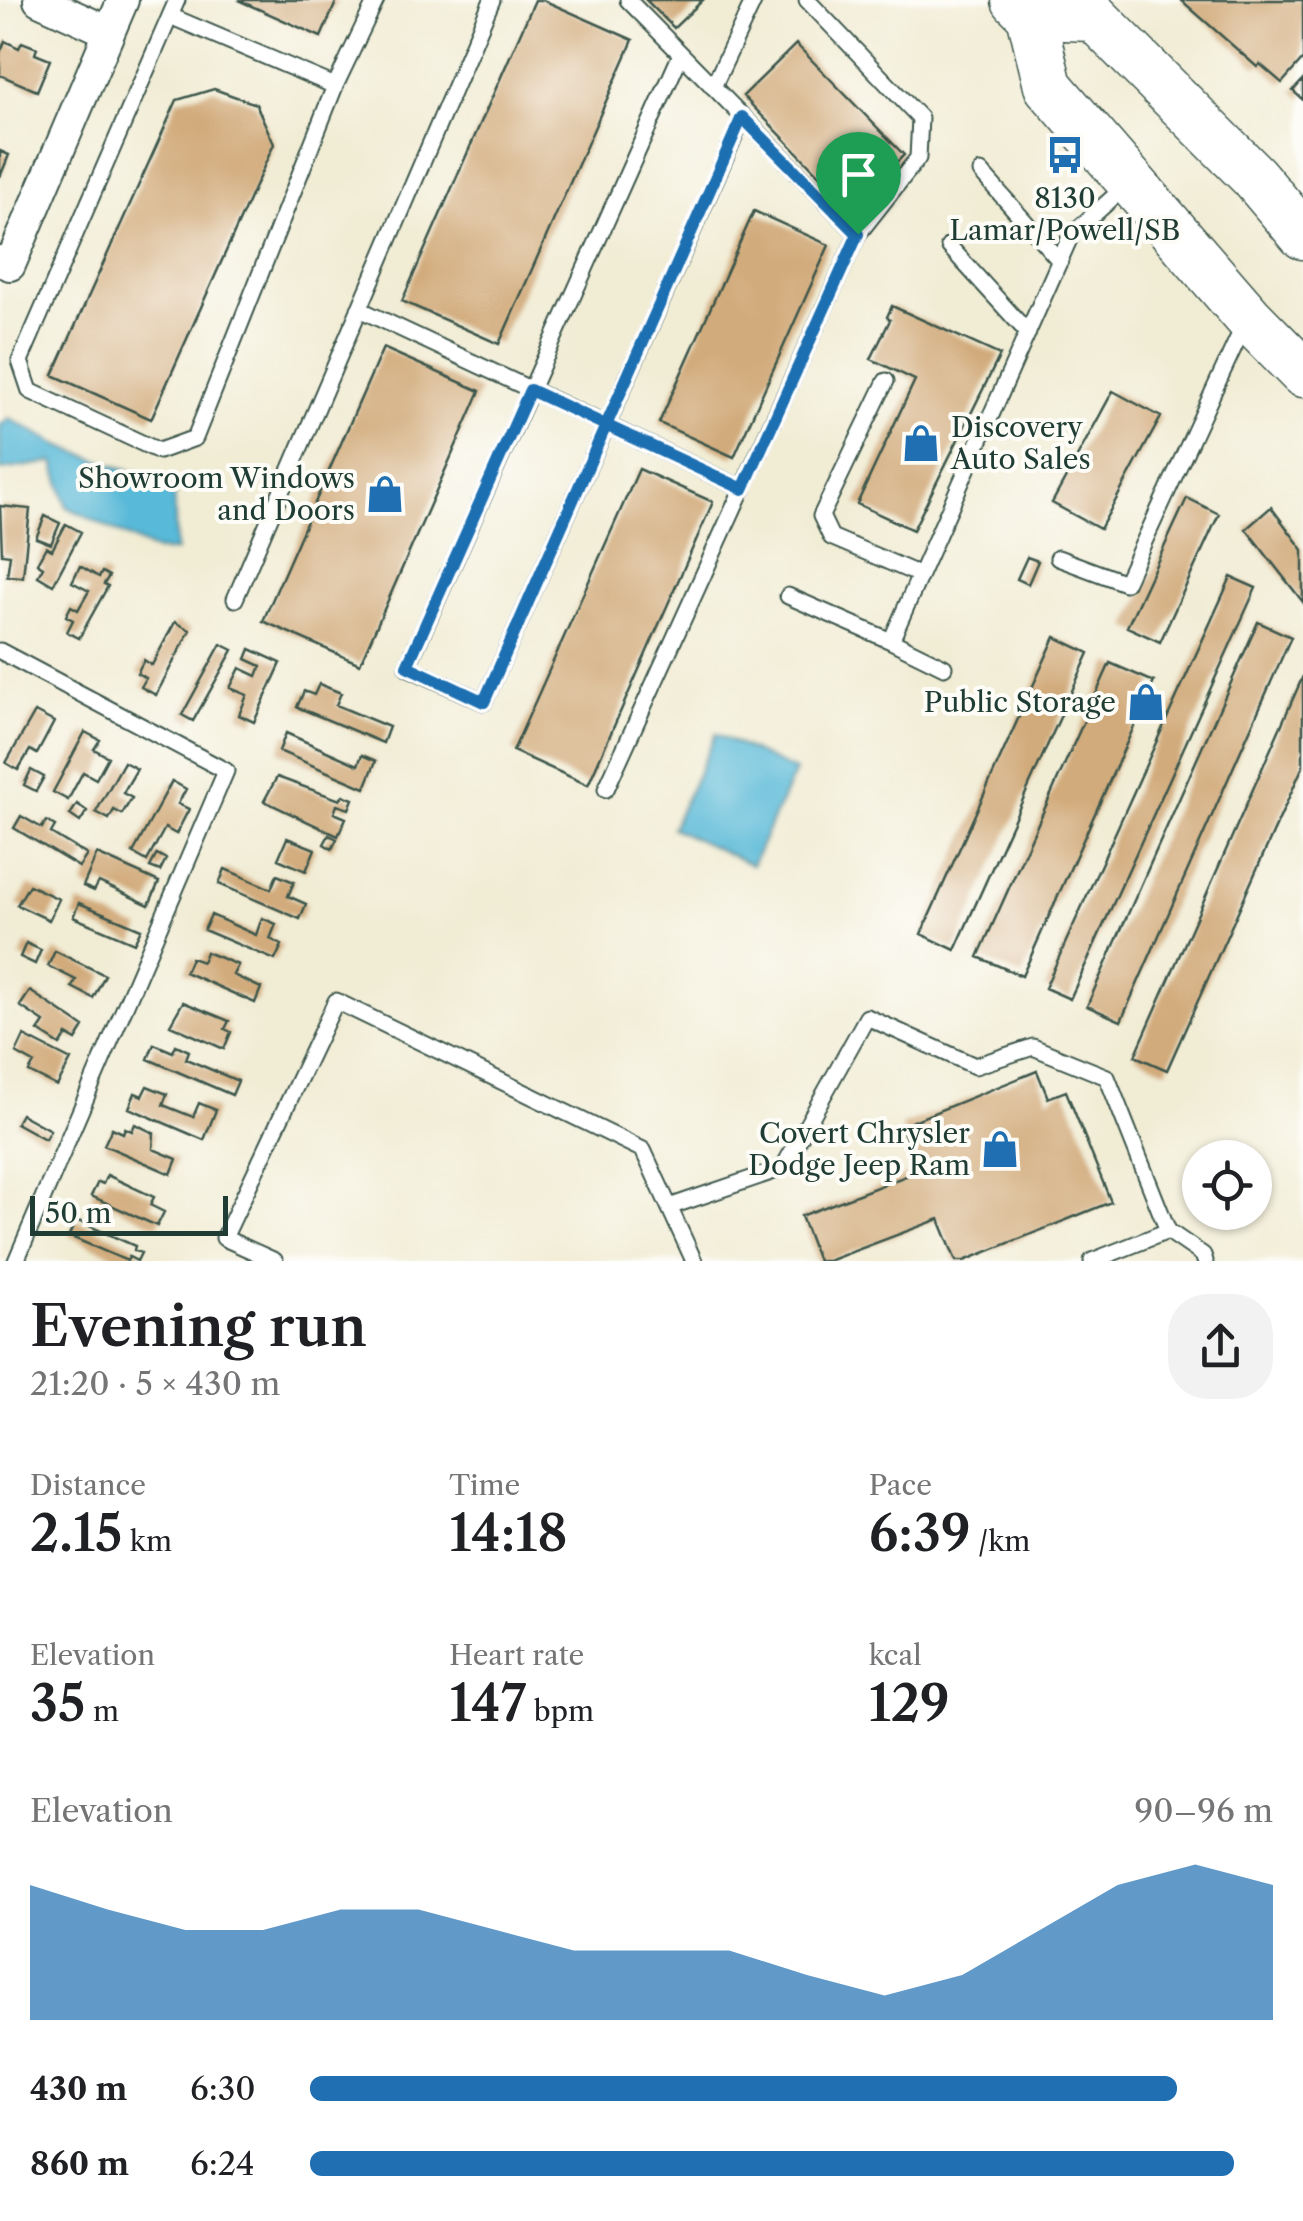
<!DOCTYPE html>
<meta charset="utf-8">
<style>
:root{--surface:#fff;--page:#f2f2f2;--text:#202124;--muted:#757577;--accent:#1f6fb2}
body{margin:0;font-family:"Libre Caslon Text",serif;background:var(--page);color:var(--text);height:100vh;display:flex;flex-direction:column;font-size:38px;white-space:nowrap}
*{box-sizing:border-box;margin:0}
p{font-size:32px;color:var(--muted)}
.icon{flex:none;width:55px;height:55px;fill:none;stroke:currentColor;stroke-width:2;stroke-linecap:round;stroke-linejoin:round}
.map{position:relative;height:1261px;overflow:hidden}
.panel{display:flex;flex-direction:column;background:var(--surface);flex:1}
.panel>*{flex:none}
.fabs{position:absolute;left:1182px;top:1140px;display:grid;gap:20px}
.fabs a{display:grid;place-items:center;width:90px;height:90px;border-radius:50%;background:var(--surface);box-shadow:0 2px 8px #0004;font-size:50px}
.scale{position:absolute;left:30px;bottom:25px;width:198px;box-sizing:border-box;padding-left:10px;border:5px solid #1f3d34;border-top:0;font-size:28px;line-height:35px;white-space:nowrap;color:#1f3d34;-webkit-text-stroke:8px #fdfcf7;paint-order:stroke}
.pin{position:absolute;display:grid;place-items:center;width:85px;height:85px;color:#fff;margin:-102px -42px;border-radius:50% 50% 50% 0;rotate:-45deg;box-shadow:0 0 10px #0007}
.pin .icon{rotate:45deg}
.round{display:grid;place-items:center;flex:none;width:105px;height:105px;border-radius:40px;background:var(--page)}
.summary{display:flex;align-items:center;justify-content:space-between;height:170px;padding:0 30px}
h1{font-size:55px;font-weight:600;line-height:75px}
.metrics{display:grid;grid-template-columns:repeat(3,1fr);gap:15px;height:170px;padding:10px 30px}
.metrics div{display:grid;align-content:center}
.metrics b{font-size:50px;font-weight:600}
.metrics small{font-size:28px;font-weight:400}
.metrics p{font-size:28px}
.chart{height:280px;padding:20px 30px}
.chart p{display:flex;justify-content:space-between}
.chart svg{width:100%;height:180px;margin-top:10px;fill:var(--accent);opacity:.7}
ul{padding:0 30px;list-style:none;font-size:32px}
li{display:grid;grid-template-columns:160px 120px 1fr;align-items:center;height:75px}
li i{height:25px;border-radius:12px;background:var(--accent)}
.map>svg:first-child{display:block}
.water{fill:#59b9d8;stroke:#3c7b86;stroke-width:2.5}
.building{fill:#d2ab7b}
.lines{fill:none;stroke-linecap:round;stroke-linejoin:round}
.service-casing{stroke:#3e574c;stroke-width:19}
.minor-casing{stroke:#3e574c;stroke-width:34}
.primary-casing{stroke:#3e574c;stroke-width:51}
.service{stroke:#fff;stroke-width:15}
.minor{stroke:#fff;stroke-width:30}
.primary{stroke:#fff;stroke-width:48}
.route-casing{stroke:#fff;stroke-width:20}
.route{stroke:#1f6fb2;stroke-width:12}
.labels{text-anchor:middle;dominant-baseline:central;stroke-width:8;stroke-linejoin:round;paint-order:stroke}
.poi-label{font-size:28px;fill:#1f3d34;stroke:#fdfcf7;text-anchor:end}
</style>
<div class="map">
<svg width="1303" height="1261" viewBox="0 0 1303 1261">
<rect width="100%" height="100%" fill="#fdfcf7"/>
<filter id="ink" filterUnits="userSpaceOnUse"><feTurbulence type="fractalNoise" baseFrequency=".01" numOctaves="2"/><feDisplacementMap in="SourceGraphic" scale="20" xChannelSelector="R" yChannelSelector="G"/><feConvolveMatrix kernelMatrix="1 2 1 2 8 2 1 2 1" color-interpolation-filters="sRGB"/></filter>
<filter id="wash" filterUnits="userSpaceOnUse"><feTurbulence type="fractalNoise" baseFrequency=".0048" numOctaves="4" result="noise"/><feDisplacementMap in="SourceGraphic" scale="40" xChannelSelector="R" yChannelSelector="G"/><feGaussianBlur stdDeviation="2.25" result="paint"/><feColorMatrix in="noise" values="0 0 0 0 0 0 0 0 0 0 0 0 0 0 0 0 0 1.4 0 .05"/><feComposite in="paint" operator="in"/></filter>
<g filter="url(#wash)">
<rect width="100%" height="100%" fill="#f1ecd4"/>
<path class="water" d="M9,418L62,447L174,487L176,551H156L67,507L54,462L0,470V426Z
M716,734L795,771L752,865L672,828Z"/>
<g id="blocks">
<path class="building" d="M238,0H337L321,37Z
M535,0H543L633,40L499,344L402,301Z
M646,0H703L674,28Z
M1181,0H1303V59L1282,83L1260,64L1257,67Z
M5,41L19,48L22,42L37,48L35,54L50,60L37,91L0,75V53Z
M796,44L904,155L851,208L743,96Z
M1303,80V100L1293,91Z
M214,89L256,104L274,144L151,419L53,375L177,100Z
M0,151L9,155L0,177Z
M754,211L829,245L734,457L659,423Z
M892,306L1000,355L913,530L857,504L915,380L871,359L890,320L887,317Z
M383,348L480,391L360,664L263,621Z
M1113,391L1161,417L1100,529L1052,503Z
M639,469L713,502L588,785L513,751Z
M1187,498L1219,514L1160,642L1127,627Z
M0,506L30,509L23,577L7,576L10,555L2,554Z
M1271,507L1303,550V602L1246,529Z
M45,516L60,523L51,544L36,538Z
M66,524L81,532L53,585L38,576L43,567L37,563L46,547L52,550Z
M1027,557L1038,561L1028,584L1017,579Z
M80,566L99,577L102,572L109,576L104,584L108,586L79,638L67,632L73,620L66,616L71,606L78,610L89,591L72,582Z
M1231,577L1256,588L1070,999L1045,988Z
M175,622L190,630L156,695L141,687L146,678L137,673L144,660L152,665Z
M1258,622L1291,637L1121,1021L1087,1006Z
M1055,637L1089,653L955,950L921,934Z
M221,644L233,650L193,721L182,715Z
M250,649L281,663L254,722L239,715L247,695L230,688L240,668L257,676L261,666L246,659Z
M1110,663L1154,682L1022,976L978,957Z
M1303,676V766L1167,1070L1135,1056Z
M319,684L341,693L336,705L389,727L383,743L297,707L304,691L314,695Z
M35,712L54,722L37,754L30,750L18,770L6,763Z
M85,732L100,740L94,749L108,757L96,779L83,772L68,800L53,792Z
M286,733L358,765L362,755L376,761L365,788L279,751Z
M124,762L137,769L123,793L132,798L122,814L114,810L109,819L96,812Z
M31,770L44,777L36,791L24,785Z
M277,777L340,800L343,795L353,799L349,809L337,805L334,813L346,818L338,836L264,801Z
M172,781L186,789L178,804L189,809L176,834L165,828L147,861L133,853Z
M77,804L87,811L80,822L70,815Z
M21,816L42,828L46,821L55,826L51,833L87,855L79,867L14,828Z
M329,835L337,839L332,849L324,844Z
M287,838L315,849L306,871L278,859Z
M97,854L159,882L149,905L99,882L94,891L83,886Z
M157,854L166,859L160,871L150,867Z
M225,869L271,889L277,875L294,882L288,896L306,904L300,919L219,884Z
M29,885L59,899L49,920L17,905Z
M79,903L141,929L134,943L73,917Z
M211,915L256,935L262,918L276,924L270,939L282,945L275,960L204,930Z
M26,943L41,950L35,964L20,957Z
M55,951L105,975L93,998L72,987L76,980L48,966Z
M206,952L238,965L233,975L261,988L255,1003L185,972L191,958L202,962Z
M30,991L84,1027L76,1040L67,1035L60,1045L38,1031L44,1022L20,1006Z
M183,1002L229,1021L225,1029L231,1032L224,1049L170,1025Z
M24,1036L71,1060L57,1086L29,1072L34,1063L16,1053Z
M154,1044L173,1052L176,1045L189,1051L186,1059L238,1081L232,1095L148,1059Z
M1037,1071L1048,1098L1066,1091L1111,1202L964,1261H956L939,1219L828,1261H818L801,1216L919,1171L901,1126Z
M147,1086L167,1094L163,1105L193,1117L199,1103L216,1110L204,1140L129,1108L135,1093L142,1096Z
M21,1114L50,1130L45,1139L16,1123Z
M135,1124L154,1133L153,1149L177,1159L171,1174L104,1145L112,1128L123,1133L125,1128L132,1131Z
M107,1175L154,1197L150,1205L164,1212L157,1226L91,1196L98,1182L103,1184Z
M76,1220L135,1246L134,1250L141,1253L137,1261L129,1257L127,1261L69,1236Z"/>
</g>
</g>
<g filter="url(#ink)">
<use href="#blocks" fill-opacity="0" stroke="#3e574c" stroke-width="2.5"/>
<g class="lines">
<g class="service-casing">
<path id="service" d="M177,0L20,361L30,391L159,451L195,438L335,86L376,0
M628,0L858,234L918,158L920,118L807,0
M170,16L335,86
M681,54L407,667L484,702L743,117
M713,87L754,0
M981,172L1060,261
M949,246L1028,333
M359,309L743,489
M886,381L821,516L831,537L920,575L1071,235L1128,184
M1058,558L1125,583L1244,325
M788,596L891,641L920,575
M235,599L492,0
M891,641L944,667
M0,651L226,771L16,1261
M606,789L858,234
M669,1207L783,1168L867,1017L975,1066L1033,1047L1107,1077L1168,1231L1092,1261
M1168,1231L1203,1255L1205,1261
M275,1261L224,1238L336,1001L643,1150L694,1261"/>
</g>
<g class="minor-casing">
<path id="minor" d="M39,0L109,32
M0,261L10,265L123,0"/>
</g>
<g class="primary-casing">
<path id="primary" d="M1016,0L1031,15L1048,86L1248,317L1303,373
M1031,15L1094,17L1254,177L1303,235"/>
</g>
<use href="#service" class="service"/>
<use href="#minor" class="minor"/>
<use href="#primary" class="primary"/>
</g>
</g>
<g class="lines" filter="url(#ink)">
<g class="route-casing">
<path id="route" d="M858,234L743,489L530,390L407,666L484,702L742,117L858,234"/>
</g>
<use href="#route" class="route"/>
</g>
<defs>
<g id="bus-bare" transform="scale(3)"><path d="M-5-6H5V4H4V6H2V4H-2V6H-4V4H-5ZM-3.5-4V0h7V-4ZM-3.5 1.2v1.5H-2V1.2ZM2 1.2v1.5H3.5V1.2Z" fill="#1f6fb2" stroke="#fdfcf7" stroke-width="2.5" paint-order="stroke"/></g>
<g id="shop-bare" transform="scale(3)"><path d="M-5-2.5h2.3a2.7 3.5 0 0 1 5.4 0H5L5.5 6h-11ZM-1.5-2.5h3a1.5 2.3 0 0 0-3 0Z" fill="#1f6fb2" stroke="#fdfcf7" stroke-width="2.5" paint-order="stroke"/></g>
</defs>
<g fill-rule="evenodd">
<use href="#bus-bare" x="1065" y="155"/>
<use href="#shop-bare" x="921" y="443"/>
<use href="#shop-bare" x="385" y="494"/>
<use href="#shop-bare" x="1146" y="702"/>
<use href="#shop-bare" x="1000" y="1149"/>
</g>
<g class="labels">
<g class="poi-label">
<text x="1065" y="198" text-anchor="middle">8130<tspan x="1065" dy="32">Lamar/Powell/SB</tspan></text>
<text x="951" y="427" text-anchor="start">Discovery<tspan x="951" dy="32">Auto Sales</tspan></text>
<text x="355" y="478">Showroom Windows<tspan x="355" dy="32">and Doors</tspan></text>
<text x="1116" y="702">Public Storage</text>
<text x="970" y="1133">Covert Chrysler<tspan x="970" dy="32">Dodge Jeep Ram</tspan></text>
</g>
</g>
</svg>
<div class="fabs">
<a><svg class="icon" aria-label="locate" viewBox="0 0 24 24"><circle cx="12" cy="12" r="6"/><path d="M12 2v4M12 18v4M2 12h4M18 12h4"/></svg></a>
</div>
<div class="scale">50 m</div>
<div class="pin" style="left:858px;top:234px;background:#1e9e55"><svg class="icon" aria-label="arrive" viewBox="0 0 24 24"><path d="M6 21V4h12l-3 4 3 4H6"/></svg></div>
</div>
<section class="panel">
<div class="summary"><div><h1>Evening run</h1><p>21:20 · 5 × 430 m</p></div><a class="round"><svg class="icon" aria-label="share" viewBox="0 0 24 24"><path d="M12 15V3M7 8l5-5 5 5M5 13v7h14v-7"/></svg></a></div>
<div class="metrics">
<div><p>Distance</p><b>2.15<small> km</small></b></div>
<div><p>Time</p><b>14:18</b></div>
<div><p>Pace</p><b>6:39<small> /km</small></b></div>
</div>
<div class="metrics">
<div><p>Elevation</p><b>35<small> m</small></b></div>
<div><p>Heart rate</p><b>147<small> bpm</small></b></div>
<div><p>kcal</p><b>129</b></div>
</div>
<div class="chart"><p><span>Elevation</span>90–96 m</p>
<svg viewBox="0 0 160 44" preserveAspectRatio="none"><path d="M0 44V11L10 17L20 22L30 22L40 17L50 17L60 22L70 27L80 27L90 27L100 33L110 38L120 33L130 22L140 11L150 6L160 11V44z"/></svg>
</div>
<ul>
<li><b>430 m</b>6:30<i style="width:90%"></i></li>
<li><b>860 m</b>6:24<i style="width:96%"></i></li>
</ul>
</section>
